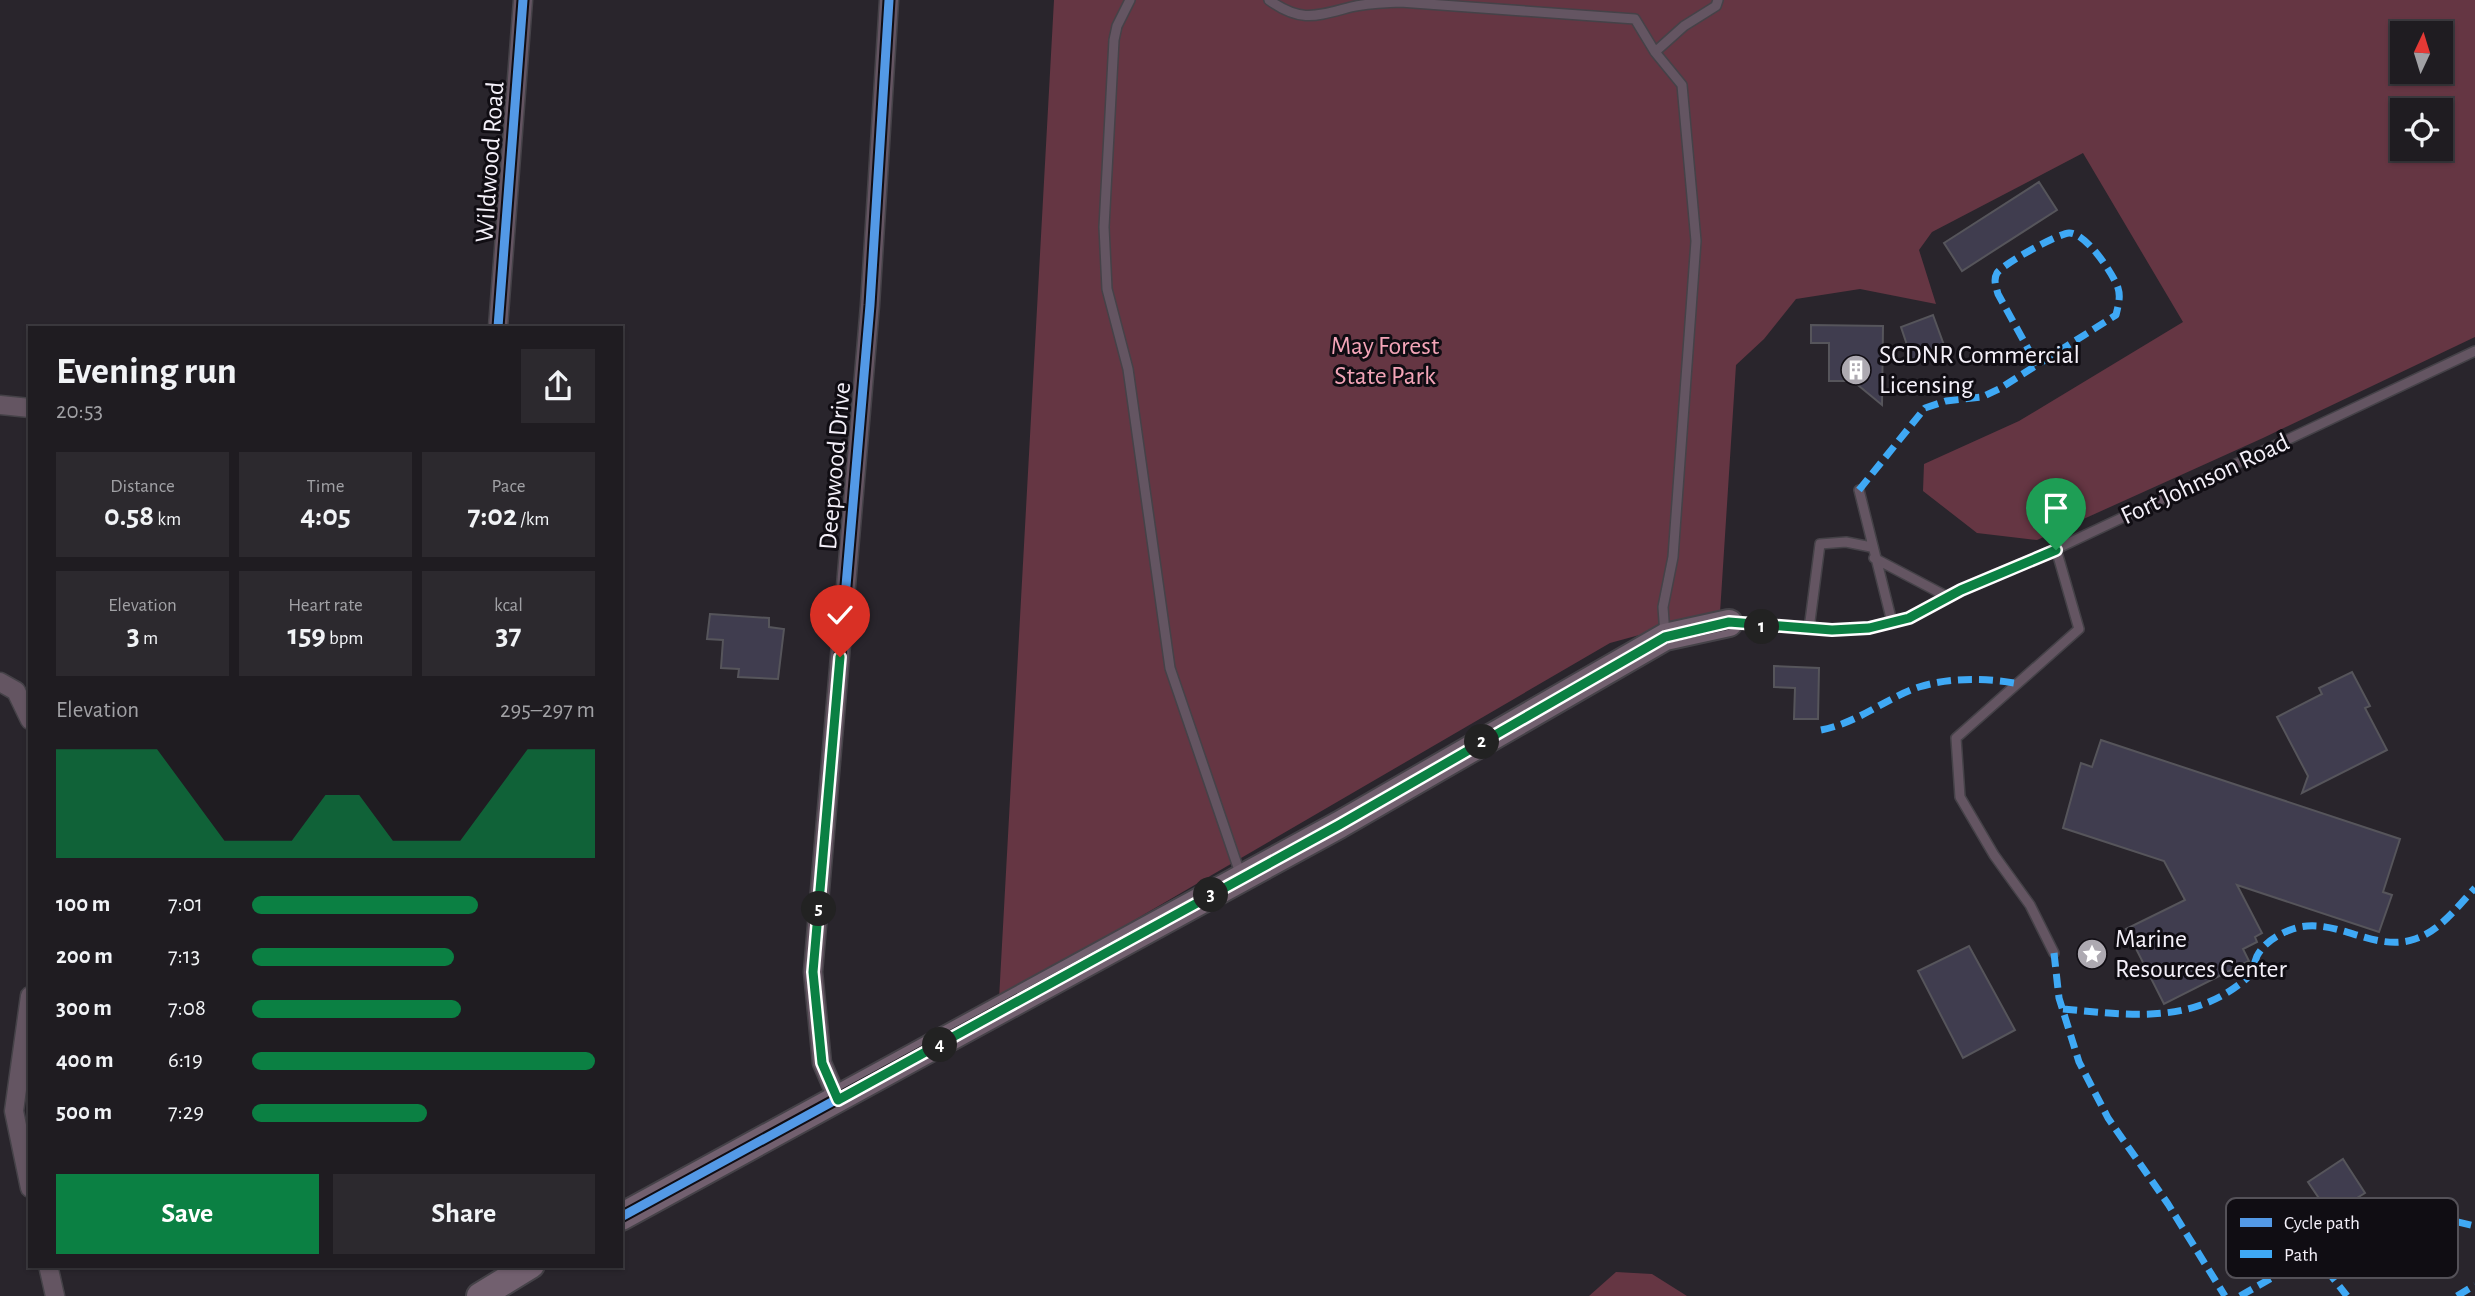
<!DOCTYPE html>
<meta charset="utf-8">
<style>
:root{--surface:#1f1c21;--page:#2c292e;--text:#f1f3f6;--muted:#a1a1a5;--line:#3c3a3f;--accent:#0b8043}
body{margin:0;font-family:"Alegreya Sans",sans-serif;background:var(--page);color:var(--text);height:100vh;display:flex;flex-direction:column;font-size:26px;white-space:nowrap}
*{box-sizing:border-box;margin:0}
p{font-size:23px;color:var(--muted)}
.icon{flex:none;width:38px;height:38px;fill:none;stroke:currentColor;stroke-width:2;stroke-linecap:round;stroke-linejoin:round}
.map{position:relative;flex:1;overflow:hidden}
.panel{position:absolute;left:28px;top:326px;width:595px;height:942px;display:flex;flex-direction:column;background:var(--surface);border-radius:0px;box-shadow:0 2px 5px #0004,0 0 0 2px var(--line)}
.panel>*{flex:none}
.needle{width:46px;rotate:4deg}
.controls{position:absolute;left:2390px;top:21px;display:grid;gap:14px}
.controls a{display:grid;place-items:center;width:63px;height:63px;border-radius:0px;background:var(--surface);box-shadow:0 2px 5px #0004,0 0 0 2px var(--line);font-size:35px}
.pin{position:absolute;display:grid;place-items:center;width:60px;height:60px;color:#fff;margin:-72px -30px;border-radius:50% 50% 50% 0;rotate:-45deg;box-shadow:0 0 7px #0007}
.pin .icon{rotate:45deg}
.km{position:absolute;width:35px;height:35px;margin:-18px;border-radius:50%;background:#222;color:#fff;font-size:19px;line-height:35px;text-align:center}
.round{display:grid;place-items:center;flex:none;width:74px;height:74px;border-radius:0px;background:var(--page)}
.summary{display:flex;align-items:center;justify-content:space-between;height:119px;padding:0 28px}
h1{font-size:38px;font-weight:700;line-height:52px}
.metrics{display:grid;grid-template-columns:repeat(3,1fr);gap:10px;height:119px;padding:7px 28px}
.metrics div{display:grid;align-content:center;border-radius:0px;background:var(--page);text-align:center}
.metrics b{font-size:30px;font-weight:700}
.metrics small{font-size:19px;font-weight:400}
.metrics p{font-size:19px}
.chart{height:196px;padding:14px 28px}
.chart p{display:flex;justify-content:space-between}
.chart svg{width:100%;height:126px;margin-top:7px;fill:var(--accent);opacity:.7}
.action{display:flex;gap:14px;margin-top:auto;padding:14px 28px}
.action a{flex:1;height:80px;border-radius:0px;background:var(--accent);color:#fff;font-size:28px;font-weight:700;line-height:80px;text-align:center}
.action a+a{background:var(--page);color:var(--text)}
ul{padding:0 28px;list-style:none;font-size:23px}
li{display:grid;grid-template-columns:112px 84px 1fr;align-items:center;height:52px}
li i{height:18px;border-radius:9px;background:var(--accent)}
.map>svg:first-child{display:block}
.green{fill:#653643;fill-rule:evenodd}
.building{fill:#403d4f;stroke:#56555b;stroke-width:2}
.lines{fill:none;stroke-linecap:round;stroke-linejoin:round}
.lane-casing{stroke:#454248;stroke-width:12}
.street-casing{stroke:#454248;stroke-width:21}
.secondary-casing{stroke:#454248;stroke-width:30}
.lane{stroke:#645562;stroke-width:9}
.street{stroke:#645562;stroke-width:18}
.secondary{stroke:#72606f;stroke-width:26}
.quiet{stroke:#3fa9f5;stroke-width:7;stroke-dasharray:14 7;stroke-linecap:butt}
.cycleway-casing{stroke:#100d13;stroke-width:13}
.cycleway{stroke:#5399e6;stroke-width:9}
.route-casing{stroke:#fff;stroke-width:14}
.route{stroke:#0b8043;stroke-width:9}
.labels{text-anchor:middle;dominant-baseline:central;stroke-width:6;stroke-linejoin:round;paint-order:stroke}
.street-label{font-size:26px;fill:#f4f0f9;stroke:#100d13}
.park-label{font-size:26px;fill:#f4a5b8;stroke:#100d13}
.poi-label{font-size:26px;fill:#f4f0f9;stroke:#100d13;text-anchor:start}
.key{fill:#100d13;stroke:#545158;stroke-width:2}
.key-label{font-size:19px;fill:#f4f0f9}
</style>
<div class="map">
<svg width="2475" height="1296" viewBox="0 0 2475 1296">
<rect width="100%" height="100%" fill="#29252c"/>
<path class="green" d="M1054,0H2475V337L2263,438L2037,540L1977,533L1923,491L1924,464L2019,421L2183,322L2083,153L1932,232L1919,250L1936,304L1860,289L1796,299L1764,339L1736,365L1720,613L1610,643L999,999ZM2403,33H2441V72H2403ZM2403,110H2441V149H2403Z
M1616,1272L1652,1274L1687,1296H1589Z"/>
<path class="building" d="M2039,182L2057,210L1962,271L1944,243Z
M1933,315L1945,348L1912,360L1901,327Z
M1811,325L1883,326L1882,405L1853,381H1829V343H1811Z
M710,614L769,618V627L784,629L778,679L738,677L739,669L721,668L723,640L707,639Z
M1774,666L1819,668L1818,719H1794L1795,688L1774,687Z
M2352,672L2370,706L2365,708L2387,750L2302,793L2308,776L2277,717L2322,694L2319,688Z
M2101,740L2400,839L2383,892L2392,895L2379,932L2237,885L2262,933L2255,937L2257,942L2243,949L2249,961L2164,1004L2126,929L2185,900L2164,861L2063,828L2081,763L2092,767Z
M1969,946L2015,1030L1963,1058L1918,971Z
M2343,1159L2365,1193L2357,1198L2394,1256L2376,1268L2338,1211L2331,1216L2308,1182Z"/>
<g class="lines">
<g class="lane-casing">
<path id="lane" d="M1130,0L1117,26L1114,40L1104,227L1107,289L1128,369L1170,668L1241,876
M1269,0C1301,23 1316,16 1351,7C1367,3 1383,3 1400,2L1635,19L1655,52L1682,85L1696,241L1673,557L1663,607L1665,635
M1655,52L1684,26L1716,6L1718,0
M1859,490L1892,622
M1874,558L1948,597
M1730,623L1832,630L1869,627L1909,618L1961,590L2056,549L2475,351
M1809,629L1820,544L1846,542L1871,547
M2054,953L2030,905L1994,855L1960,797L1956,738L2079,629L2056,549"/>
</g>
<g class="street-casing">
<path id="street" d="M498,327L523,0
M0,405L30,408
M0,682L16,691L30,720
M30,996L14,1111L30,1188
M838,1100L822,1063L813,972L870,305L889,0
M48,1265L55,1296"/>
</g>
<g class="secondary-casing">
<path id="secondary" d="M621,1217L1339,825L1665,637L1729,623
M480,1296L531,1265"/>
</g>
<use href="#lane" class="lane"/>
<use href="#street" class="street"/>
<use href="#secondary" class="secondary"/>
<path class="quiet" d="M1859,490L1925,408L1946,401L1982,397L1999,389L2116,315C2118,306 2121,297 2118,288C2113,273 2085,232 2069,233C2057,234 2003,264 1997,273C1993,280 1996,286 1998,294L2037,365
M1821,730C1860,722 1884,699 1919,687C1951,677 1988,678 2020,684
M2054,953L2059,998L2079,1062L2108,1118L2168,1204L2225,1296
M2063,1009C2129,1015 2192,1025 2246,979C2252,974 2254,964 2257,956C2263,944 2277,935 2290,930C2332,913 2373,954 2415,939C2440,931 2458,906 2475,888
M2437,1217L2475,1226
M2240,1296L2314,1254L2347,1296
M2457,1296L2475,1285"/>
<g class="cycleway-casing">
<path id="cycleway" d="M498,327L523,0
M838,1100L822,1063L813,972L870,305L889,0
M621,1217L1339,825L1665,637L1729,623"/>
</g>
<use href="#cycleway" class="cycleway"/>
</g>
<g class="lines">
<g class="route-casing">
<path id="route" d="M840,657L813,972L822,1063L838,1100L1339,825L1665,637L1729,622L1832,630L1869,628L1909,618L1961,590L2056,550"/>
</g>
<use href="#route" class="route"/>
</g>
<defs>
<g id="building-disc" transform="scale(1.575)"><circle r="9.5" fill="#ada9b1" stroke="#100d13"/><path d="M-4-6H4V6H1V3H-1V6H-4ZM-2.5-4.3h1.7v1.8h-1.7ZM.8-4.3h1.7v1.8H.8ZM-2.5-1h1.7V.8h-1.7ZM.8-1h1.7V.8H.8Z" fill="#fff"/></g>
<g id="sight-disc" transform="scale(1.575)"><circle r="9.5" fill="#ada9b1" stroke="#100d13"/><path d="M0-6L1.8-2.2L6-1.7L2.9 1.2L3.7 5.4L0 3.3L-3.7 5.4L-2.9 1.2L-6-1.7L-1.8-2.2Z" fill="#fff"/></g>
</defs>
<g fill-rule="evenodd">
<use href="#building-disc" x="1856" y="370"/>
<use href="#sight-disc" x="2092" y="954"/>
</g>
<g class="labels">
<g class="street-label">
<text transform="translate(490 162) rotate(-86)">Wildwood Road</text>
<text transform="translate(835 466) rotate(-85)">Deepwood Drive</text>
<text transform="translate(2205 479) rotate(-25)">Fort Johnson Road</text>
</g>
<g class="park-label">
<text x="1385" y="346">May Forest<tspan x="1385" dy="30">State Park</tspan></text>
</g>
<g class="poi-label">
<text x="1879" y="355">SCDNR Commercial<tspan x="1879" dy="30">Licensing</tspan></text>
<text x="2115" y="939">Marine<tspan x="2115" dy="30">Resources Center</tspan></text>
</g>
</g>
<rect x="2226" y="1198" width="232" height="80" rx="10" class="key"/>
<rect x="2240" y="1218" width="32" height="9" fill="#5399e6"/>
<rect x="2240" y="1250" width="32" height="8" fill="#3fa9f5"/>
<g class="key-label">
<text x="2284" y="1229">Cycle path</text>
<text x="2284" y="1261">Path</text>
</g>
</svg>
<div class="controls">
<a><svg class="needle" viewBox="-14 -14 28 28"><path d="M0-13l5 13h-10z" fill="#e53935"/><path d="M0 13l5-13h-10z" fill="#a1a1a5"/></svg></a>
<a><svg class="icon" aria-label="locate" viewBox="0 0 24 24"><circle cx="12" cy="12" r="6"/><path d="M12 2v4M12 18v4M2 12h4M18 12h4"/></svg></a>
</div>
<div class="pin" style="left:2056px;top:550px;background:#1e9e55"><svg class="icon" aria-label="arrive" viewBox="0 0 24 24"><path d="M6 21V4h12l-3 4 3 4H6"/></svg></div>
<div class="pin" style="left:840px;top:657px;background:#d93025"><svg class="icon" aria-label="check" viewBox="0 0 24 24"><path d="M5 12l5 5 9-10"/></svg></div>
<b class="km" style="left:1762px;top:627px">1</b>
<b class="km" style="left:1482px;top:742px">2</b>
<b class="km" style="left:1211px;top:895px">3</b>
<b class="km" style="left:940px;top:1045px">4</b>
<b class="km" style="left:819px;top:909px">5</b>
<section class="panel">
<div class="summary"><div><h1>Evening run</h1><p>20:53</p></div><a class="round"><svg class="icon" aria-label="share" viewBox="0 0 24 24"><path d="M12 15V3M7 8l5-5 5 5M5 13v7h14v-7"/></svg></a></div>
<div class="metrics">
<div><p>Distance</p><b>0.58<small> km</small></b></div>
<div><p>Time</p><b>4:05</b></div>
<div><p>Pace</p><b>7:02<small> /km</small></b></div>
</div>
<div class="metrics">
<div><p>Elevation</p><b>3<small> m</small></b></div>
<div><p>Heart rate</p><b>159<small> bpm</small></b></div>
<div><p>kcal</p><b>37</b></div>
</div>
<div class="chart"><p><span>Elevation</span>295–297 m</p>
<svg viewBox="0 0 160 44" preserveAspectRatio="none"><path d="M0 44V6L10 6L20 6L30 6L40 22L50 38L60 38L70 38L80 22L90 22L100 38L110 38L120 38L130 22L140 6L150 6L160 6V44z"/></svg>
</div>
<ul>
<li><b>100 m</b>7:01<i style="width:66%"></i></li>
<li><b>200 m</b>7:13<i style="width:59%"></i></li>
<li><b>300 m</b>7:08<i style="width:61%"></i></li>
<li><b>400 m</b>6:19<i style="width:100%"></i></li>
<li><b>500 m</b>7:29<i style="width:51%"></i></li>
</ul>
<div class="action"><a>Save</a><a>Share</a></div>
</section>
</div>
